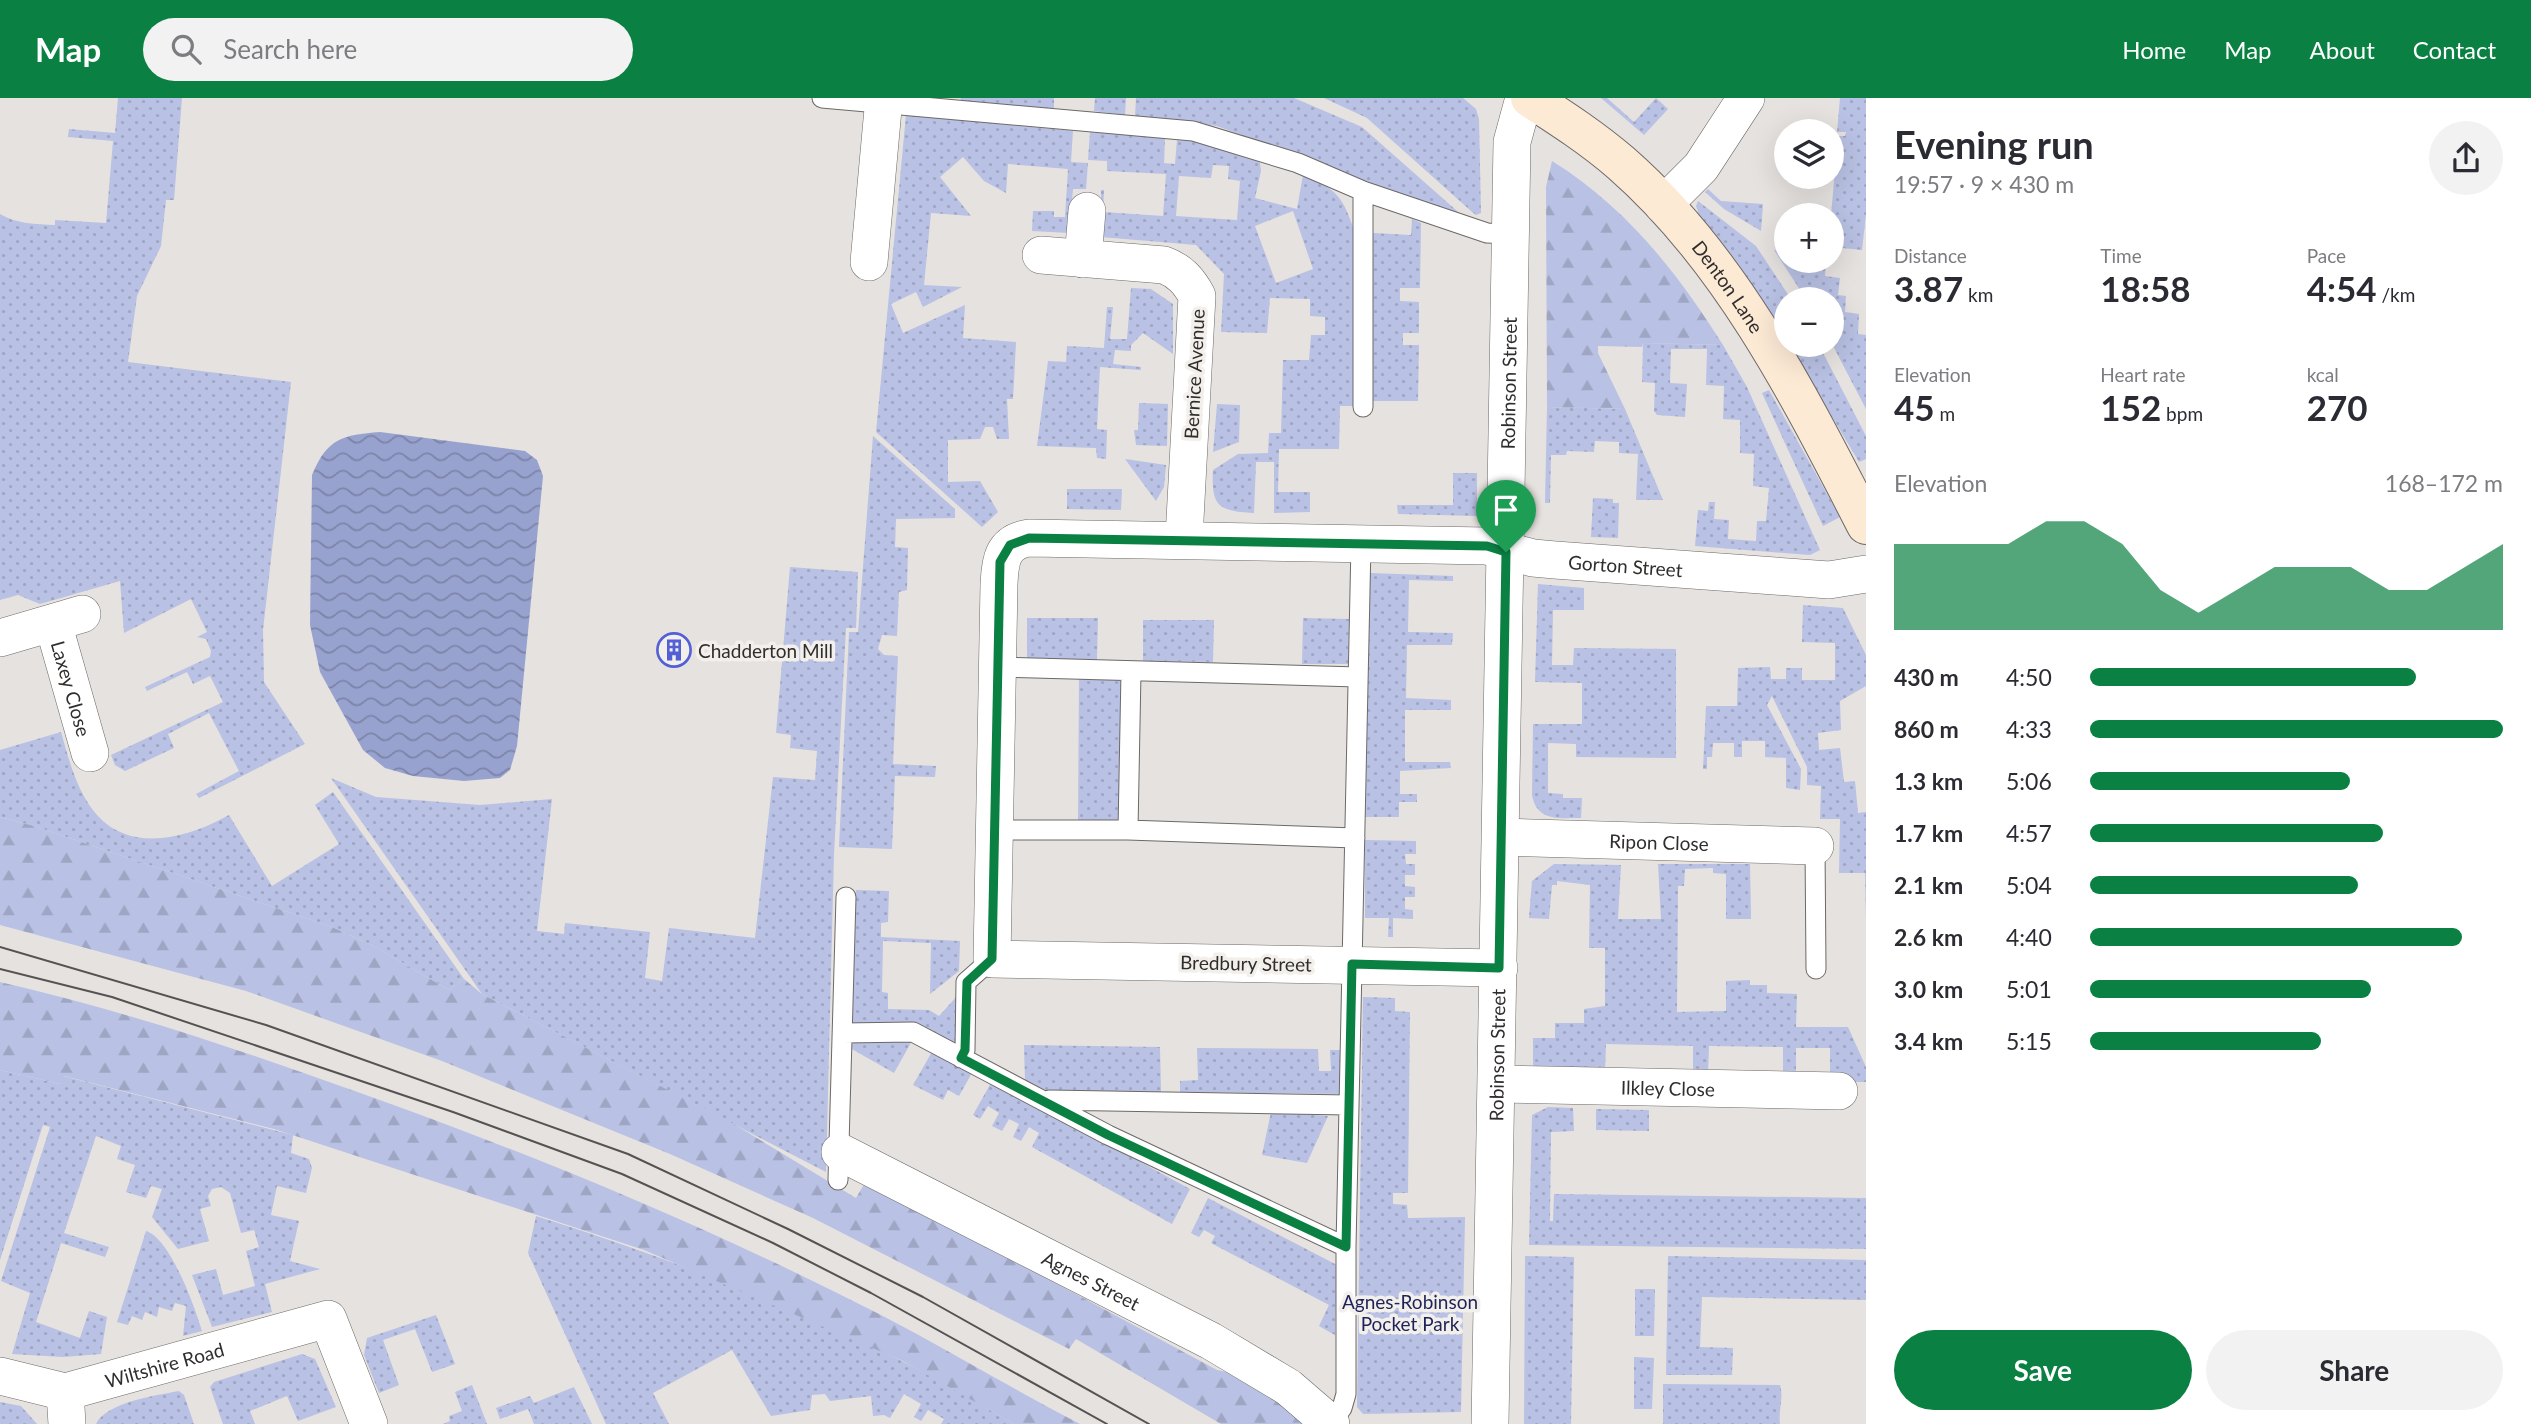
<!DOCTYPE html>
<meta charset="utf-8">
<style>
:root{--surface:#fff;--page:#f2f2f3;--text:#2b2b33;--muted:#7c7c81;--accent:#0b8043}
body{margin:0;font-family:Lato,sans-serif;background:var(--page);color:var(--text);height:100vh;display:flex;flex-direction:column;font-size:26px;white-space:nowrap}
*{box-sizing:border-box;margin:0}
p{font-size:23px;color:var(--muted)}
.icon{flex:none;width:38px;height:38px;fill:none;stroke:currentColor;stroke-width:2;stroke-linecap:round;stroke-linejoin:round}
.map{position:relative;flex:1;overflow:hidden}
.details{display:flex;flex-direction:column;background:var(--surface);width:665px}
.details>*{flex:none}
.fabs{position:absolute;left:1774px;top:21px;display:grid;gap:14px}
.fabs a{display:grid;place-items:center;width:70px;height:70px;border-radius:50%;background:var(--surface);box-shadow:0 7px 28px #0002;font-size:35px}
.pin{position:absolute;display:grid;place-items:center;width:60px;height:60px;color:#fff;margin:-72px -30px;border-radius:50% 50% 50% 0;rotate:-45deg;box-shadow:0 0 7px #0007}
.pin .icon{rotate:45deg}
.round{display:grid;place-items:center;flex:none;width:74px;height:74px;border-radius:37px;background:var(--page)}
.headline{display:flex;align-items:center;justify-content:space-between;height:119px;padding:0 28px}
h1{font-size:38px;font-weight:700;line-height:52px}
.stats{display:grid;grid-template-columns:repeat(3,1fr);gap:10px;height:119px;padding:7px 28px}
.stats div{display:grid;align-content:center}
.stats b{font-size:35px;font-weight:700}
.stats small{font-size:19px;font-weight:400}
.stats p{font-size:19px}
.chart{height:196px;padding:14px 28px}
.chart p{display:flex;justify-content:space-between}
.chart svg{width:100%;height:126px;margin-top:7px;fill:var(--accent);opacity:.7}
.button{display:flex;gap:14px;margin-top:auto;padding:14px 28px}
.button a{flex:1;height:80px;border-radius:42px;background:var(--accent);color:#fff;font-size:28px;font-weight:700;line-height:80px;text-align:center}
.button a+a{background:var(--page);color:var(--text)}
ul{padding:0 28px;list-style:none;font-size:23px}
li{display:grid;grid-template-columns:112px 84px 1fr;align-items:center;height:52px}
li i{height:18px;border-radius:9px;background:var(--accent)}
header{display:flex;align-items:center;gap:42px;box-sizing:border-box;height:98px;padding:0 35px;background:var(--accent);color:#fff}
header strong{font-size:33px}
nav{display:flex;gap:38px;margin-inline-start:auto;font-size:24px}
.search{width:490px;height:63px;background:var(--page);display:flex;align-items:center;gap:18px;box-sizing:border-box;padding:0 24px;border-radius:38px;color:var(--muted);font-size:26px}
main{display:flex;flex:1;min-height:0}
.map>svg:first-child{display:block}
.green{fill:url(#green-dots);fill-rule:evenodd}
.forest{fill:url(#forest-firs)}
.water{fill:url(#water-waves)}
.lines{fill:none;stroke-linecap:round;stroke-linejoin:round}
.lane-casing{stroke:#6c6966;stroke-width:21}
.street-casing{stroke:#6c6966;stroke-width:38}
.secondary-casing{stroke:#6c6966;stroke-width:40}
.lane{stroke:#fff;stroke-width:19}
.street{stroke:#fff;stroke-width:37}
.secondary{stroke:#fdead5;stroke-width:38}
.tram{stroke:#555352;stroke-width:2}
.route-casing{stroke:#fff;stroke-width:14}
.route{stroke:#0b8043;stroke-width:9}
.labels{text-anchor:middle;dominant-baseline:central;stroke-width:7;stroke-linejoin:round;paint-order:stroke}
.street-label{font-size:19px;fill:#302e2d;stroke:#f3f0ec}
.poi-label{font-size:19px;fill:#302e2d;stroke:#f3f0ec;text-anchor:start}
.park-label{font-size:19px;fill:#1d2359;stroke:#f3f0ec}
</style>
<header>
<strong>Map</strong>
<div class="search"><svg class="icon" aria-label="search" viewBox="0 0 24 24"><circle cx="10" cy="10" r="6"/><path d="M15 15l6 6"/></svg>Search here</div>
<nav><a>Home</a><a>Map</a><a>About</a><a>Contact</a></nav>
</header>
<main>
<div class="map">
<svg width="1866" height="1326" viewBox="0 0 1866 1326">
<defs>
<pattern id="green-dots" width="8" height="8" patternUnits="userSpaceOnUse" patternTransform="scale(1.75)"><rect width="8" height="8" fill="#b9c1e4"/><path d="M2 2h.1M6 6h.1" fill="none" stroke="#9fa6c4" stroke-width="1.8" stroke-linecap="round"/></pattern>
<pattern id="forest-firs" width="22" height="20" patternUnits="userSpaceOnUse" patternTransform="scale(1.75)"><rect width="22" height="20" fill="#b9c1e4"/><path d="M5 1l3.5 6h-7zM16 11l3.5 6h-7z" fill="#9fa6c4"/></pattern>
<pattern id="water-waves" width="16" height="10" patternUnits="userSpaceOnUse" patternTransform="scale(1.75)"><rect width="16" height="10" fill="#98a2cf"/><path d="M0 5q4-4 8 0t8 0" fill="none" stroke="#7c84a8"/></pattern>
</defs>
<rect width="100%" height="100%" fill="#e6e2df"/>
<path class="green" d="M118,0H182L174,102H166L161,148L137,198L128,264L291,284L263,532L264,584L305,646L199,700L196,696L239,673L209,615L168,636L174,650L125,673L115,667L111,657L223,604L210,578L193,586L187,574L147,593L145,589L210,559L211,553L206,541L197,539L207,534L191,501L124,535L120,483L40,506L18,497L0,502V116C16,126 36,126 55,127V122L106,125L113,43L68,39L69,31L115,35Z
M961,0H1054V11L960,4Z
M1095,0H1126L1125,17L1094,13Z
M1136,0H1294L1362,29L1465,120L1217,28L1135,19Z
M1324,0H1463L1476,11L1479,21L1481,115L1476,117L1471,113L1367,20Z
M1601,0H1607L1634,24L1656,0L1668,11L1644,37Z
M1840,0H1866V116L1862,152L1832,149L1831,117L1838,38H1845L1846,34H1837Z
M906,17L1073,33L1071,64L1088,65L1086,91H1073L1069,135L1032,133L1033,113H1054V119H1065L1068,71L1008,66L1006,95L984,83L963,59L940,79L971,118L931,115L924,187L962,189L923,209L916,194L891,206L903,235L965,207L963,240L1016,244L1013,301H1007L1009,341H997L993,329H985L980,341L948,342V384L980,383L998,414L982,429L876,334Z
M1090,34L1165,40L1164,65L1175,66L1177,42L1215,45L1259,59L1261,73L1255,100L1297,111L1303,77C1337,92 1342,97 1354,132L1355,308H1340L1339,351H1279L1278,394H1310V414L1274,415V364H1256L1254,415C1219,413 1211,409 1213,372L1238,356L1268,355L1269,335H1281L1283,262H1309L1311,237H1325V219L1310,218V201L1270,200L1267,235L1221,234L1224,176L1196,147L1101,139V92H1104L1103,114L1163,118L1166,76L1107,73V63L1088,62ZM1213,67L1229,68L1228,81L1240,83L1237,122L1176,118L1179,78L1211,80ZM1293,113L1313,171L1276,185L1255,128Z
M1708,91L1721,103L1763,106L1761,133L1724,111L1705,94Z
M1698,103L1756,148L1791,201H1787V216L1774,224L1700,119L1696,108Z
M1412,121L1421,125L1420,190H1400V203L1419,204V235H1403V247H1419L1418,303H1371L1373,135L1411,137Z
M1774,152L1787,153V163H1826L1825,178L1840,180L1838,197L1846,198L1845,214L1859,216L1858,236L1866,237V311L1832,246V201H1806Z
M1131,190L1151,191L1173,206V256L1143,235L1131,247V253L1115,252L1113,266L1141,269V272L1100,269L1097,331L1107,332L1106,361L1097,360L1096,350L1037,348L1048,263L1066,264L1067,248L1104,250L1107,209H1113L1110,241H1127Z
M1643,245L1723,247L1747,289L1820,452L1810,457L1695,448L1698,412L1708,413L1709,404H1715L1714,421L1729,422L1728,441L1756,443L1757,423H1766L1769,390L1753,388L1754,356L1740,355V322L1723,321L1724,288L1706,287L1707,251H1671L1670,285L1687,286L1685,319L1657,317L1654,313L1655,285L1642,284Z
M1789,247H1819L1866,338V361L1859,364Z
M1769,292L1840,419L1823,428L1762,295Z
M1139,305L1168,306L1167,348L1136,347L1134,332H1138Z
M1217,306L1240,307L1239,344L1213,354Z
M1547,309L1625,311L1663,402H1636L1638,356L1619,355V344L1595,343L1594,354L1567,353L1566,357H1551L1550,405H1545Z
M873,338L955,411V420L896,421L895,449L908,450L907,492L899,494L897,538L882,537L878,551L884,557L898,558L893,666L936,668L935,679L895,678L892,751L839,749L849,534H858Z
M1125,361L1166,367L1164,389L1156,403Z
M1453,375H1477V418L1398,416L1397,407H1453Z
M1067,391H1122L1121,412L1067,411Z
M1593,400L1613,401V405H1619L1618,440L1591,439Z
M790,469L858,474L856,530H846L834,756L826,1074L482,896L331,680L376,699L480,707L552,701L537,833L564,836L565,825L650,834L645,880L662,883L669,830L755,840L773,679L815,682L817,653L790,650L791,637L776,635Z
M1370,475L1453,478V483L1409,482L1408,534L1453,535L1452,547H1407L1406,600L1451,602V612H1405V664H1450L1451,670L1400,673V696H1417V704H1399V719H1365Z
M1538,486L1584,490V512H1553L1552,567H1573L1574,550L1676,551V660L1576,659V646L1548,645V695L1563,696V700H1582L1581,720C1559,720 1537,724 1532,697L1533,626H1582V585L1535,584Z
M1803,507L1843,510L1866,557V588L1840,603L1841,632L1818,635L1819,652L1840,650L1844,684L1855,683L1858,715L1866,714V822L1865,775H1839L1840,721H1820L1821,688L1807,687V669L1772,598L1767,607L1801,671L1800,692L1786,690V660L1765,659V643H1742V659H1734V645H1713L1712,659H1707V671H1703L1706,608H1737L1738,570L1770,569L1771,581H1786V570H1802V582H1835V545L1802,544Z
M1027,520H1098L1097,562H1027Z
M1303,520L1349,521L1348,566H1302Z
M1143,522H1214L1213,564L1143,563Z
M1079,580L1123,582L1119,726L1078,725Z
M61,634C69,662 77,695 98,718C133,756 190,739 229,717L272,788L339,746L315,707L333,694L464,881L449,892L372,847L332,829L34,728L0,719V652Z
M1365,742L1416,743V756H1405L1406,766H1415V777H1405V788L1415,789V799H1405V811L1413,812V821L1393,820V839H1388L1389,820H1365Z
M1554,766L1621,767L1618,821H1661L1658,766H1750L1751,821H1726V776L1713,775V770L1685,771L1684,788H1678L1677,914L1726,913V883L1750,882V887H1767V895L1797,896L1796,929H1848L1866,969V984H1849L1830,976V950H1796V976H1783V949L1709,948L1708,975H1693V948L1606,946L1605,973H1545L1533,967V940H1555V925H1584V911L1605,908V850H1589L1590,787L1557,783V787H1552L1549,821L1529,820L1532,783Z
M856,792L889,793L888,824L881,825V839L960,843L959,873L930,896L931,845L883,843L882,894L888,895V911L929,912L939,918L958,897L957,949L914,925H851Z
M1363,899L1395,900V913L1410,914L1408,1095H1393V1106L1407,1107L1408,1120L1465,1119L1461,1314L1363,1316L1357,1309Z
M854,941H913L894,975L850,950Z
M1024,947L1160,949L1161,994L1048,993L1025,983Z
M1197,950L1318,951L1319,973H1331L1330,952H1342V996L1180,994V983L1198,982Z
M933,952L973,973L959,998L948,992L943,1002L913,987Z
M0,972L60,986L63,978L293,1037L291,1055L309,1061L312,1070L306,1095L277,1088L271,1117L299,1123L290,1163L320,1171L265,1186L272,1214L212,1229L192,1177L216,1171L223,1197L255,1188L246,1153L259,1149L254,1132L241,1135L230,1095L221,1089L212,1091L208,1098L211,1108L200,1111L209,1143L178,1151L152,1119L162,1091L151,1088L146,1100L126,1094L135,1067L117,1061L121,1048L96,1038L64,1135L109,1149L105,1159L61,1145L36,1224L80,1240L89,1213L107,1219L101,1256L63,1259L12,1256L30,1195L1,1183L50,1029L43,1027L0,1162Z
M992,983L1190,1091L1172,1126L1032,1049L1039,1035L1029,1029L1021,1043L1013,1039L1019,1026L1009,1021L1002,1033L992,1028L999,1015L988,1008L980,1021L973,1017Z
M1548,1009L1573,1010L1574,1033L1551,1034L1550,1123H1553L1554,1096L1866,1100V1151L1529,1147L1532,1017Z
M1596,1011L1649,1012V1033L1596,1032Z
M1271,1014L1328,1018L1307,1065L1262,1057Z
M1208,1100L1337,1167L1335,1237L1319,1228L1329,1207L1211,1145L1215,1138L1204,1132L1199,1139L1191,1135Z
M536,1118C661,1157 785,1205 902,1263C940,1282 977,1305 1014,1326H941L944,1321L928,1312L921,1323L914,1319L921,1306L904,1296L890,1320L884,1317L873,1318L871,1298L830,1303L825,1296L812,1297L810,1312L771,1318L732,1252L653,1295L669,1326H606L528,1155Z
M146,1133C170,1140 195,1209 202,1233L183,1238L186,1208L175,1205L172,1213L159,1209L157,1219L145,1214L142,1222L132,1218L128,1227L117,1224Z
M1525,1158L1574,1159L1571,1326H1524Z
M1668,1158L1866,1162V1202L1702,1199L1700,1249L1733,1250L1732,1277H1666Z
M1635,1191H1655L1654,1238H1635Z
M436,1217L455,1266L432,1274L415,1231L383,1242L399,1287L379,1295L364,1257L367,1240Z
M302,1256L315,1261L336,1309L298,1323L287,1298L250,1313L255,1326H223L210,1289L214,1284Z
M1634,1259L1654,1260L1652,1311H1634Z
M1663,1286L1780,1287C1784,1301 1778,1312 1780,1326H1663Z
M472,1287L487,1326H443L450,1323L449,1318L462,1313L455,1294Z
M574,1289L592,1326H534L528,1311L500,1321L496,1310L530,1298L534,1305Z
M179,1293L184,1297L194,1326H96C106,1304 158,1297 179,1293Z
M0,1304L21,1308L37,1326H0Z"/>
<path class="forest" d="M1552,63C1626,109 1677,174 1723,247L1643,245L1642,249L1598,248V255L1625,311L1547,309L1546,89Z
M0,719L34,728L332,829L372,847L449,892L464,881L482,896L732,1025L856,1100L866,1083L1217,1272L1246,1278L1314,1326H1221L1076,1241L1069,1251L813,1120L670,1056L442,963L246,893L0,827Z
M0,884C119,911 234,950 349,991C530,1055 707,1128 879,1216C947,1251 1012,1291 1080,1326H1014L903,1263L644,1152L274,1031L64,978L60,986L0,972Z"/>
<path class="water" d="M380,334L525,353L537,362L543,378L517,648L510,672L500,680L464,683L413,678L385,670L363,652L320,574L310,527L312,377C327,340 343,337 380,334Z"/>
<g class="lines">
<g class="lane-casing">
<path id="lane" d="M822,0L1193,33L1298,65L1363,93L1487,135L1511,136
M1363,309V93
M998,569L1358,579
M995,732H1128L1355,740
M1128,732L1131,574
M1815,748L1816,871
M843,935L913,934L1108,1037L1346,1149
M961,960L965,952L966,884L992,861
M1049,1002L1349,1007
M838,1082L846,799
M1330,1326L1342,1310L1346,1296V1149L1361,446"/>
</g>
<g class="street-casing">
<g id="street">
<path d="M1663,107L1701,69L1746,0"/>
<path d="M1041,157L1164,167C1180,173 1189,183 1197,198L1184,440"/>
<path d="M1083,161L1087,113"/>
<path d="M869,164L884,0"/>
<path id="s1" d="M53,525L90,655"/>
<path d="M0,540L82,516"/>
<path id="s2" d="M1501,739L1815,748"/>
<path id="s3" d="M1499,870L992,861L999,486C1000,463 1002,444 1029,440L1487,448L1533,460L1555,462L1829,482L1866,476"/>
<path id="s4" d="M1498,986L1839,993"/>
<path id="s5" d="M840,1054L1211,1243L1288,1289L1331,1326"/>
<path id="s6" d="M0,1278L65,1294L328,1221L369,1326"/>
<path d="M65,1294L67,1326"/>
<path id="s7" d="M1490,1326L1512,44L1524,0"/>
</g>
</g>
<g class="secondary-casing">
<g id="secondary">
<path id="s8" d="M1530,0C1561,20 1592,40 1621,65C1731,161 1800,299 1866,427"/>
</g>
</g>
<use href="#lane" class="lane"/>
<use href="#street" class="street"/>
<use href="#secondary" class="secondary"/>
<path class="tram" d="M0,849L266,927L628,1056L788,1131L923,1199L1149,1326
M0,871L112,899L453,1014L622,1076L773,1145L871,1195L1107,1326"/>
</g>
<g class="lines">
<g class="route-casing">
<path id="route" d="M1029,440L1487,448L1506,454L1499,870L1352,866L1346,1149L1108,1037L961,960L965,952L967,884L992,861L1000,464L1010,447Z"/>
</g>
<use href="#route" class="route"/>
</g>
<defs>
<g id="building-ring" transform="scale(1.75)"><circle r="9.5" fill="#f3f0ec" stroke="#535fd5" stroke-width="1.5"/><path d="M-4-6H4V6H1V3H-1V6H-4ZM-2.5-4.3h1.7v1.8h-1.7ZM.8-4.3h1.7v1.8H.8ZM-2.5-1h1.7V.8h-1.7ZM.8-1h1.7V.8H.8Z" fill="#535fd5"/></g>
</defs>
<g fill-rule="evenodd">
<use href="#building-ring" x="674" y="552"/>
</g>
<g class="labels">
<g class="street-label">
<text stroke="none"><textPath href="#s8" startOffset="276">Denton Lane</textPath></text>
<text transform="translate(1194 276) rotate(-87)">Bernice Avenue</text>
<text stroke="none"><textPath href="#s7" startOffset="1041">Robinson Street</textPath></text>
<text stroke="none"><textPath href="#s3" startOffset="1542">Gorton Street</textPath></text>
<text stroke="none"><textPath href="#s1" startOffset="68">Laxey Close</textPath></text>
<text stroke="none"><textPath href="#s2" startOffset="158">Ripon Close</textPath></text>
<text transform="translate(1246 865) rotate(1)">Bredbury Street</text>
<text stroke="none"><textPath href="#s7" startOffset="369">Robinson Street</textPath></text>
<text stroke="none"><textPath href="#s4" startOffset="170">Ilkley Close</textPath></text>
<text stroke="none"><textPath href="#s5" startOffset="282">Agnes Street</textPath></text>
<text stroke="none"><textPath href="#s6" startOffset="170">Wiltshire Road</textPath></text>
</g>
<g class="poi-label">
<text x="698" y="552">Chadderton Mill</text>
</g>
<g class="park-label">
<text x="1410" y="1203">Agnes-Robinson<tspan x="1410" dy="22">Pocket Park</tspan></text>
</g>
</g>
</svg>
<div class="fabs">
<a><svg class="icon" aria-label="layers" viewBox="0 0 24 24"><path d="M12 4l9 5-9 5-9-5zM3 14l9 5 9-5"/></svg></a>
<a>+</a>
<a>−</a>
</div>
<div class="pin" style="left:1506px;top:454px;background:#1e9e55"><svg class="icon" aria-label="arrive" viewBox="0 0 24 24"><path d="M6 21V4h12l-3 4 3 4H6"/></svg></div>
</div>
<section class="details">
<div class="headline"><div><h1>Evening run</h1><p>19:57 · 9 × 430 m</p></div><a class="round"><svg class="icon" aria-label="share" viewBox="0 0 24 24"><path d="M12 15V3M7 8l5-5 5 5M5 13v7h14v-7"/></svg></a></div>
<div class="stats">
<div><p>Distance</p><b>3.87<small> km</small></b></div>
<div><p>Time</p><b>18:58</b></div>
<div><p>Pace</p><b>4:54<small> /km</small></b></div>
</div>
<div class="stats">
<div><p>Elevation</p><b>45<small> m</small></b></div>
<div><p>Heart rate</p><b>152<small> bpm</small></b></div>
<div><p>kcal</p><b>270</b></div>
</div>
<div class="chart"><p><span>Elevation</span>168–172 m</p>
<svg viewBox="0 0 160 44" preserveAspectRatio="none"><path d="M0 44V14L10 14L20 14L30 14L40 6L50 6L60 14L70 30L80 38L90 30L100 22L110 22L120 22L130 30L140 30L150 22L160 14V44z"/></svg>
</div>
<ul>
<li><b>430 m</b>4:50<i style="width:79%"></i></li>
<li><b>860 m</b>4:33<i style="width:100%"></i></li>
<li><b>1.3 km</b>5:06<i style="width:63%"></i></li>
<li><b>1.7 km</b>4:57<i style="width:71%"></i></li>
<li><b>2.1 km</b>5:04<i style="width:65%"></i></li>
<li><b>2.6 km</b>4:40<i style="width:90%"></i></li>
<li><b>3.0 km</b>5:01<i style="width:68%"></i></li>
<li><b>3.4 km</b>5:15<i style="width:56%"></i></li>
</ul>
<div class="button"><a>Save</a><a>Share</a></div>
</section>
</main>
